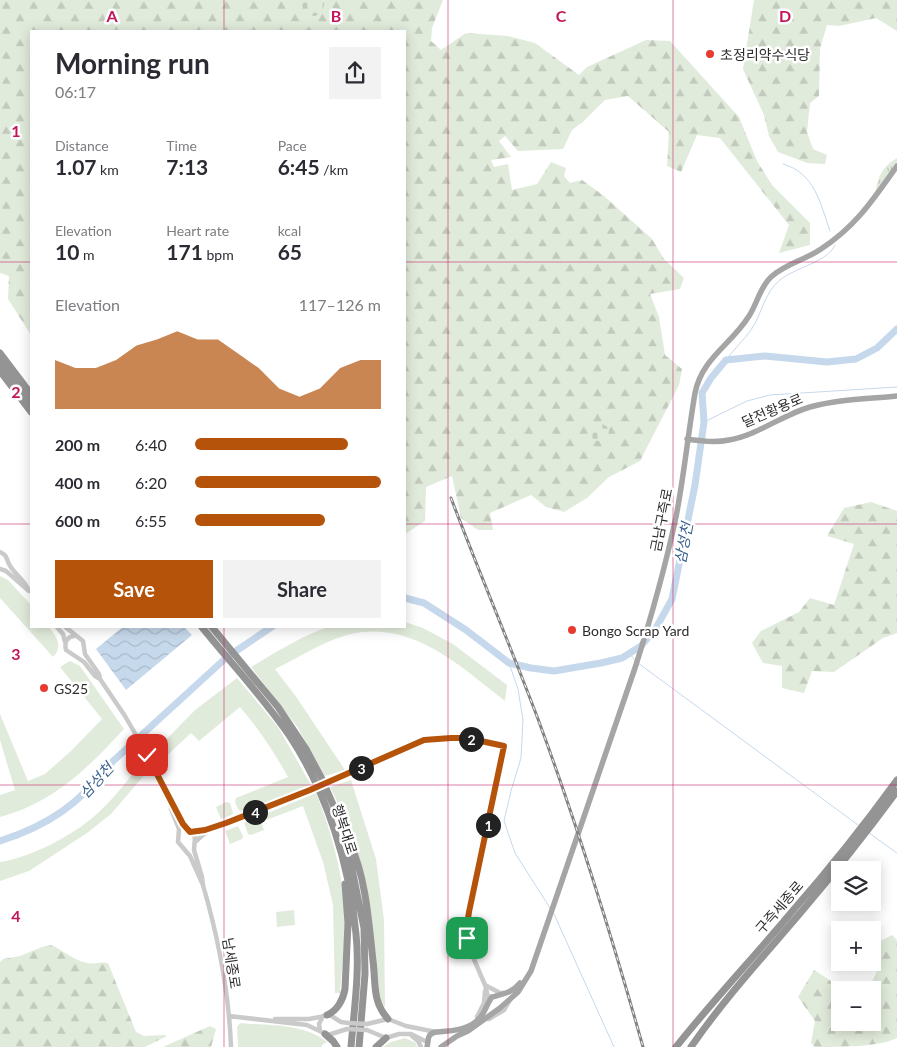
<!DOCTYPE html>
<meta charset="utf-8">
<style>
:root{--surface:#fff;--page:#f2f2f3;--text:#2b2b33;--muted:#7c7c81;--accent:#b45309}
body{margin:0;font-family:Lato,"Noto Sans KR",sans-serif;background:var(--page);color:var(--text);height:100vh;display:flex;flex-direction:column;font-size:19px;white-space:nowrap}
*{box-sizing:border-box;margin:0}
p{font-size:16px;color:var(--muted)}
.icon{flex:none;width:28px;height:28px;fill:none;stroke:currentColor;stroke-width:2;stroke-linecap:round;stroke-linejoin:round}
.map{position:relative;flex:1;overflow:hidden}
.drawer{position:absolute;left:30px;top:30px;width:376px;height:598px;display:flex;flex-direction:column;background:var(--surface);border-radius:0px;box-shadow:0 2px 12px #0003}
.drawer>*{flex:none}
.controls{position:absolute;left:831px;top:861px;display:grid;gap:10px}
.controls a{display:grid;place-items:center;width:50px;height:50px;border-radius:0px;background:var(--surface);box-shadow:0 2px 12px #0003;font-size:25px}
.pin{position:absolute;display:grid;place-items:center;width:42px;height:42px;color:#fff;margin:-21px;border-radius:10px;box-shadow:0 2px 8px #0006}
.km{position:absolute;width:25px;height:25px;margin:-12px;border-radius:50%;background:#222;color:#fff;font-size:14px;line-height:25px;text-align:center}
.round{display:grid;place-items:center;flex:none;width:52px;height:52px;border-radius:0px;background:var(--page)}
.head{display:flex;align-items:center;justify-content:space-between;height:85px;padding:0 25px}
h1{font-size:28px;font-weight:700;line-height:38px}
.stats{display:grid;grid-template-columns:repeat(3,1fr);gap:8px;height:85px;padding:5px 25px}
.stats div{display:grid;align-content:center}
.stats b{font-size:21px;font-weight:700}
.stats small{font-size:14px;font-weight:400}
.stats p{font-size:14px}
.chart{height:140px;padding:10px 25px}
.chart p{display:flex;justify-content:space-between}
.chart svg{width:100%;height:90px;margin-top:5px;fill:var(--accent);opacity:.7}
.cta{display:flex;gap:10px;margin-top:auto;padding:10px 25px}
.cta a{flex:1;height:58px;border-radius:0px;background:var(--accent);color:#fff;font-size:20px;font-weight:700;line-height:58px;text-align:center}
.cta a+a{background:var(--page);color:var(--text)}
ul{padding:0 25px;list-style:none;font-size:16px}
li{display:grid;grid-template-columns:80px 60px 1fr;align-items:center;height:38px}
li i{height:12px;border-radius:6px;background:var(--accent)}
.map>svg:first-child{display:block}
.grass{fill:url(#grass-tufts)}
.forest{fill:url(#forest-firs)}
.cemetery{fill:url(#cemetery-stones)}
.green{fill:#e1ebdb}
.water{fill:url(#water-waves)}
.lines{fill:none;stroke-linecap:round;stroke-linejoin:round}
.stream{stroke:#c6d8eb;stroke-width:1}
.river{stroke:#c6d8eb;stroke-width:7}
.minor{stroke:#cacaca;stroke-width:4.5}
.major{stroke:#a5a5a5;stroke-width:5.5}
.highway{stroke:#949494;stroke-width:7}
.rail-casing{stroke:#828282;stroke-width:3}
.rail{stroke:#fff;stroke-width:1;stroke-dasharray:4;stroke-linecap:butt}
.minor-bridge{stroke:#cacaca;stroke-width:4.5}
.route-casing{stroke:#fff;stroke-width:10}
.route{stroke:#b45309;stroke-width:6}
.grid{fill:none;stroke:#c2185b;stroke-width:1;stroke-opacity:0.55}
.poi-dot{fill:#e63b2e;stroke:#fff;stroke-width:2}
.labels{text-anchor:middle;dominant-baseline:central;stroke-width:5;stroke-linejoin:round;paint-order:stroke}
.poi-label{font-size:14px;fill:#2d2d2d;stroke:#fff;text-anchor:start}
.street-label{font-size:14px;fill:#2d2d2d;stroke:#fff}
.water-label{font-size:15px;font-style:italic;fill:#3b638f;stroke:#fff}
.grid-label{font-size:16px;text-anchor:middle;font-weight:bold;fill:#c2185b;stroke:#fff;stroke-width:5;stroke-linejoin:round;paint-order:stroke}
</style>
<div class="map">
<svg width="897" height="1047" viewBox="0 0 897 1047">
<defs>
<pattern id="grass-tufts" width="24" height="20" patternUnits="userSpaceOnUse" patternTransform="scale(1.25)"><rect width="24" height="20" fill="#e1ebdb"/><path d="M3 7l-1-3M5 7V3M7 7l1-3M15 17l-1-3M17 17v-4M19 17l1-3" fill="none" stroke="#c1cabc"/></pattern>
<pattern id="forest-firs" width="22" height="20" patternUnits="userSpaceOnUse" patternTransform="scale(1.25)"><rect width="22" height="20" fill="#e1ebdb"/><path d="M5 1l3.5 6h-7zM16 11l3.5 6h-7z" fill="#c1cabc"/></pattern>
<pattern id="cemetery-stones" width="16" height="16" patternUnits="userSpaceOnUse" patternTransform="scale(1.25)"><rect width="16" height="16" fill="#e1ebdb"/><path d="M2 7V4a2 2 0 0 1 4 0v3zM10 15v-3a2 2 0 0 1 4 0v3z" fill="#c1cabc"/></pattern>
<pattern id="water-waves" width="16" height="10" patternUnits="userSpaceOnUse" patternTransform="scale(1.25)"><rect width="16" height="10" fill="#c6d8eb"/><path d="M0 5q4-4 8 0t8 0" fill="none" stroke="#aabaca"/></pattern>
</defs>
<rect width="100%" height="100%" fill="#fff"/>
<path class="grass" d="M897,158V162L875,194C878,176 882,167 897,158Z"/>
<path class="forest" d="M0,0H443L432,28L431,41L441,50L466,33L508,36L535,43L579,75L587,67L646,40L670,41L739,117L757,161L772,185L810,223V245L779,253L789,225L720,138L697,135L681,172L667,166L669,132L628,96L605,100L583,122L572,130L563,149L518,151L505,136L499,141L511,157L491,160L494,167L508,164L512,190L537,184L551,162L566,168L564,176L570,183L582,180L604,196L652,239L664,259L684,278L680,289L650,294L659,317L665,355L682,369L679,385L640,461L609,477L587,498L564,512L546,507L531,495L490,513L493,530H478L461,518L452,476L426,487L425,521L405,534V31H31V335L8,299L9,276L0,273Z
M754,0H897V31L876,18L839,26L827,25L820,49L819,96L810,103L807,132L813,149L827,155L825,164L807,163L778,152L769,136L764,115L743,69Z
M871,502L897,511V633L883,638L834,672L812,671L804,693L782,688V666L763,663L752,643L761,631L799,612L810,598L834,605L854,544L827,536L844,508Z
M892,935L897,940V1038C880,1047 838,1047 815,1047L811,1043L815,1021L798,997L814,970L845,990H840V1022H872V990H849L870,986L878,969L873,955V945Z
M52,945C63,951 75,961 88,963C95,965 101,961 108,963L136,1032L144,1036L165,1035L167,1036L145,1047H0V962L3,959L20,956L42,947Z
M210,1026L216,1029L211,1047H163Z"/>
<path class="cemetery" d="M298,0H325L322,13L315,16H305Z
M601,423L609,428L608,440C601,441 595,442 590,437L589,430L592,425Z"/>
<path class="green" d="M0,576L8,580L31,605V626H48C56,636 64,646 53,657L0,598Z
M405,622L423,628L453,644L507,685L505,701C460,666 410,618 347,635C322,642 298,658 275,669L297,698L345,770L325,776L298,728L251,667C276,652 303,635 331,626H405Z
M70,661L80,666L124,729C88,768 53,803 0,817V795L15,790L0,740V714L28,781L45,774L71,751L102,719L60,667Z
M237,678L278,727L311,785L242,812L238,809L235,802L236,798L288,777C274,752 259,729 240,707L199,741L191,733L159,763L153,753L195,710Z
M142,762L147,772L111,814L87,833L29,871L0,881V862C31,858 80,832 102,809C117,795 129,778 142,762Z
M351,780L376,859L384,920L385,1007L382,1004L378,992L366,896L349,826L330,787Z
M316,793C331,830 344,877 345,916C345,942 342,967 340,993H335L333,905L323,862L303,806L261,822L264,830L251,835L248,834L244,823Z
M226,802L230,803L233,813L232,815L221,819L216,807Z
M238,826L243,836L242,839L230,844L225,831Z
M294,910L295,925L277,927L276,912Z
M240,1023C269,1026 303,1023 327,1042L322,1045V1047H238L237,1027Z
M405,1038L416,1043L417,1047H383L391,1042Z"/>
<path class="water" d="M124,626H183L192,635L126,690L96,649Z"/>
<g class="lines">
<path class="stream" d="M783,164C815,173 820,203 830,231
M726,360C734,349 743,341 751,330C762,314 764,293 780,280C794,268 828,262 835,245
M704,422L747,401L770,395L897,387
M629,653L635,660
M509,663L518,689L523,720L521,758L511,791L504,821L515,853L550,908
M638,663L858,825
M869,833L897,853
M554,914L614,1047"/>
<path class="river" d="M405,598L424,603L466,630L509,663L531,668L554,671L601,663L622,658L641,646L656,628L672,599L695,485L704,422L702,393L711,378L726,360L765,356L827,362L856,359L877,348L897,329
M0,841C50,825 80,803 112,762L227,657L273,626"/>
<path class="minor" d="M0,552C7,555 6,558 9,564C14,574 25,580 29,591L6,571L0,569
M56,626L63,634L65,642
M64,626L83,641L85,654L99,674L100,679
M74,636C67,637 64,642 66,650L84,662L95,676L100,679L125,716L155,768L185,828L195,837L194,850L202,877L203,885L190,856L178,842L179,829L171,809V801
M330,781C367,765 409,738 450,738C468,737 486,742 504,746L467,925L470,950L485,985L489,1000
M190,832L205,830L226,823L310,790
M195,842L204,834L213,829
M203,885C218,937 229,992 231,1047
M485,985L500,993H504
M229,1016L307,1025L328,1035L347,1029
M477,1017L484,1003L485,991
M275,1019H309L330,1015L341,1022L348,1023
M489,1019L504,1010L510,1000
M367,1024L388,1019L406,1026L436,1032
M320,1030L319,1024L323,1016
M367,1030L386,1038L399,1034H411L427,1042
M412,1036L418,1041L421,1047"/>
<path class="major" d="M687,439C701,441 715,443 729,440C758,435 782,415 810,407C838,399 868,399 897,396
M437,1032C453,1031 472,1030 482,1015C486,1009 488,1002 492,997C503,994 512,993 520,983
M427,1047C429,1040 426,1034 436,1032
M441,1047L457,1036L468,1031L500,1008L518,992L531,971L635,668C651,618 665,568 676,517C684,476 688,434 695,393C702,358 731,345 749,316C757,304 760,287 771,277C785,264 805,260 821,249C856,226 873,200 897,166"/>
<path class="highway" d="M0,353L31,394
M0,361L31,402
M0,371L31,412
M201,626C230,662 263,697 289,735C327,792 350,866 356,934C360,971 354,1010 351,1047
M211,626L278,707L306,749L321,777L344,830L364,928L365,974L359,1047
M350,844C366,876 369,925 373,961C376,984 372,1001 388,1019
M327,1015C337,1011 343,1000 345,989L348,923L345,884
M325,1034L333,1041L337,1047
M376,1047L386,1038
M676,1047C714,999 756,955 795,908C831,867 865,824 897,780
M691,1047C724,999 764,956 802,911C835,872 867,832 897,791"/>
<g class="rail-casing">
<path id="rail" d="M451,498C479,572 510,645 538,719C578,827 612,937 643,1047"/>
</g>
<use href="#rail" class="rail"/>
<path class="minor-bridge" d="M310,790L330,781
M348,1023L367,1024
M347,1029L367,1030"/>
</g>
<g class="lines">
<g class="route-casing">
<path id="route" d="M147,755L183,824L190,832L205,830L226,823L310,790L424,740L451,738H467L504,746L469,912L467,925V938"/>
</g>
<use href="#route" class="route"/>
</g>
<path class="grid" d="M224,0V31M448,0V1047M673,0V1047M0,262H31M405,262H897M0,524H31M405,524H897M224,626V1047M0,785H897"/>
<g class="poi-dot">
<circle cx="710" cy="54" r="5"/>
<circle cx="572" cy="630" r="5"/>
<circle cx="44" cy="688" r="5"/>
</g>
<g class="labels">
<g class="poi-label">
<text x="720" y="54">초정리약수식당</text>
<text x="582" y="630">Bongo Scrap Yard</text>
<text x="54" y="688">GS25</text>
</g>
<g class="street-label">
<text transform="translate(772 410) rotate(-23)">달전황용로</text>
<text transform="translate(661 520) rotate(-79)">금남구즉로</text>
<text transform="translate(345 829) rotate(72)">행복대로</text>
<text transform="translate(779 907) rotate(-49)">구즉세종로</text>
<text transform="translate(232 963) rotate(81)">남세종로</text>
</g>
<g class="water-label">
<text transform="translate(683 543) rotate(-79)">삼성천</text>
<text transform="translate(96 780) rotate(-47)">삼성천</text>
</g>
</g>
<g class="grid-label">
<text x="112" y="22">A</text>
<text x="336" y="22">B</text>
<text x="561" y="22">C</text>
<text x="785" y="22">D</text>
<text x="16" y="137">1</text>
<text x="16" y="398">2</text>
<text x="16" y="660">3</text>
<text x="16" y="922">4</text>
</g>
</svg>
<div class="controls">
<a><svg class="icon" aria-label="layers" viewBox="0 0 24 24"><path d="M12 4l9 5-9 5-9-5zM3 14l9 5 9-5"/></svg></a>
<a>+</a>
<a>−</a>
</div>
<div class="pin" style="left:467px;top:938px;background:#1e9e55"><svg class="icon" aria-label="arrive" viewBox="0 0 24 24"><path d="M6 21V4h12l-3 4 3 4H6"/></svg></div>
<div class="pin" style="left:147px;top:755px;background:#d93025"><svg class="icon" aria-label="check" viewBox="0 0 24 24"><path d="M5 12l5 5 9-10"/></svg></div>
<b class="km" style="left:488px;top:825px">1</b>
<b class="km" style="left:471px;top:739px">2</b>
<b class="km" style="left:361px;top:768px">3</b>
<b class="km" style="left:255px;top:812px">4</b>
<section class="drawer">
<div class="head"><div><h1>Morning run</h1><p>06:17</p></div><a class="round"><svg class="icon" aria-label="share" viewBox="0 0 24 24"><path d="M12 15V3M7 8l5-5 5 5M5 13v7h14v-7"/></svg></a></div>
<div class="stats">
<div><p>Distance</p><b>1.07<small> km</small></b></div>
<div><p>Time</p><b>7:13</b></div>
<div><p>Pace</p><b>6:45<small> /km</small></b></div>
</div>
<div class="stats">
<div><p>Elevation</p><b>10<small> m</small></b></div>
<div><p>Heart rate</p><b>171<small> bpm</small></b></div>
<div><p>kcal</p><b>65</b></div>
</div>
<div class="chart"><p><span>Elevation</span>117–126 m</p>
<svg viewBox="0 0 160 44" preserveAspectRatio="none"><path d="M0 44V20L10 24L20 24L30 20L40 13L50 10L60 6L70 10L80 10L90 17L100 24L110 34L120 38L130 34L140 24L150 20L160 20V44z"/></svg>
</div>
<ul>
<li><b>200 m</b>6:40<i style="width:82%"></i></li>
<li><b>400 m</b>6:20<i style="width:100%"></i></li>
<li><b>600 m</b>6:55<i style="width:70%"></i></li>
</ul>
<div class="cta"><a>Save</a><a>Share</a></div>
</section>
</div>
